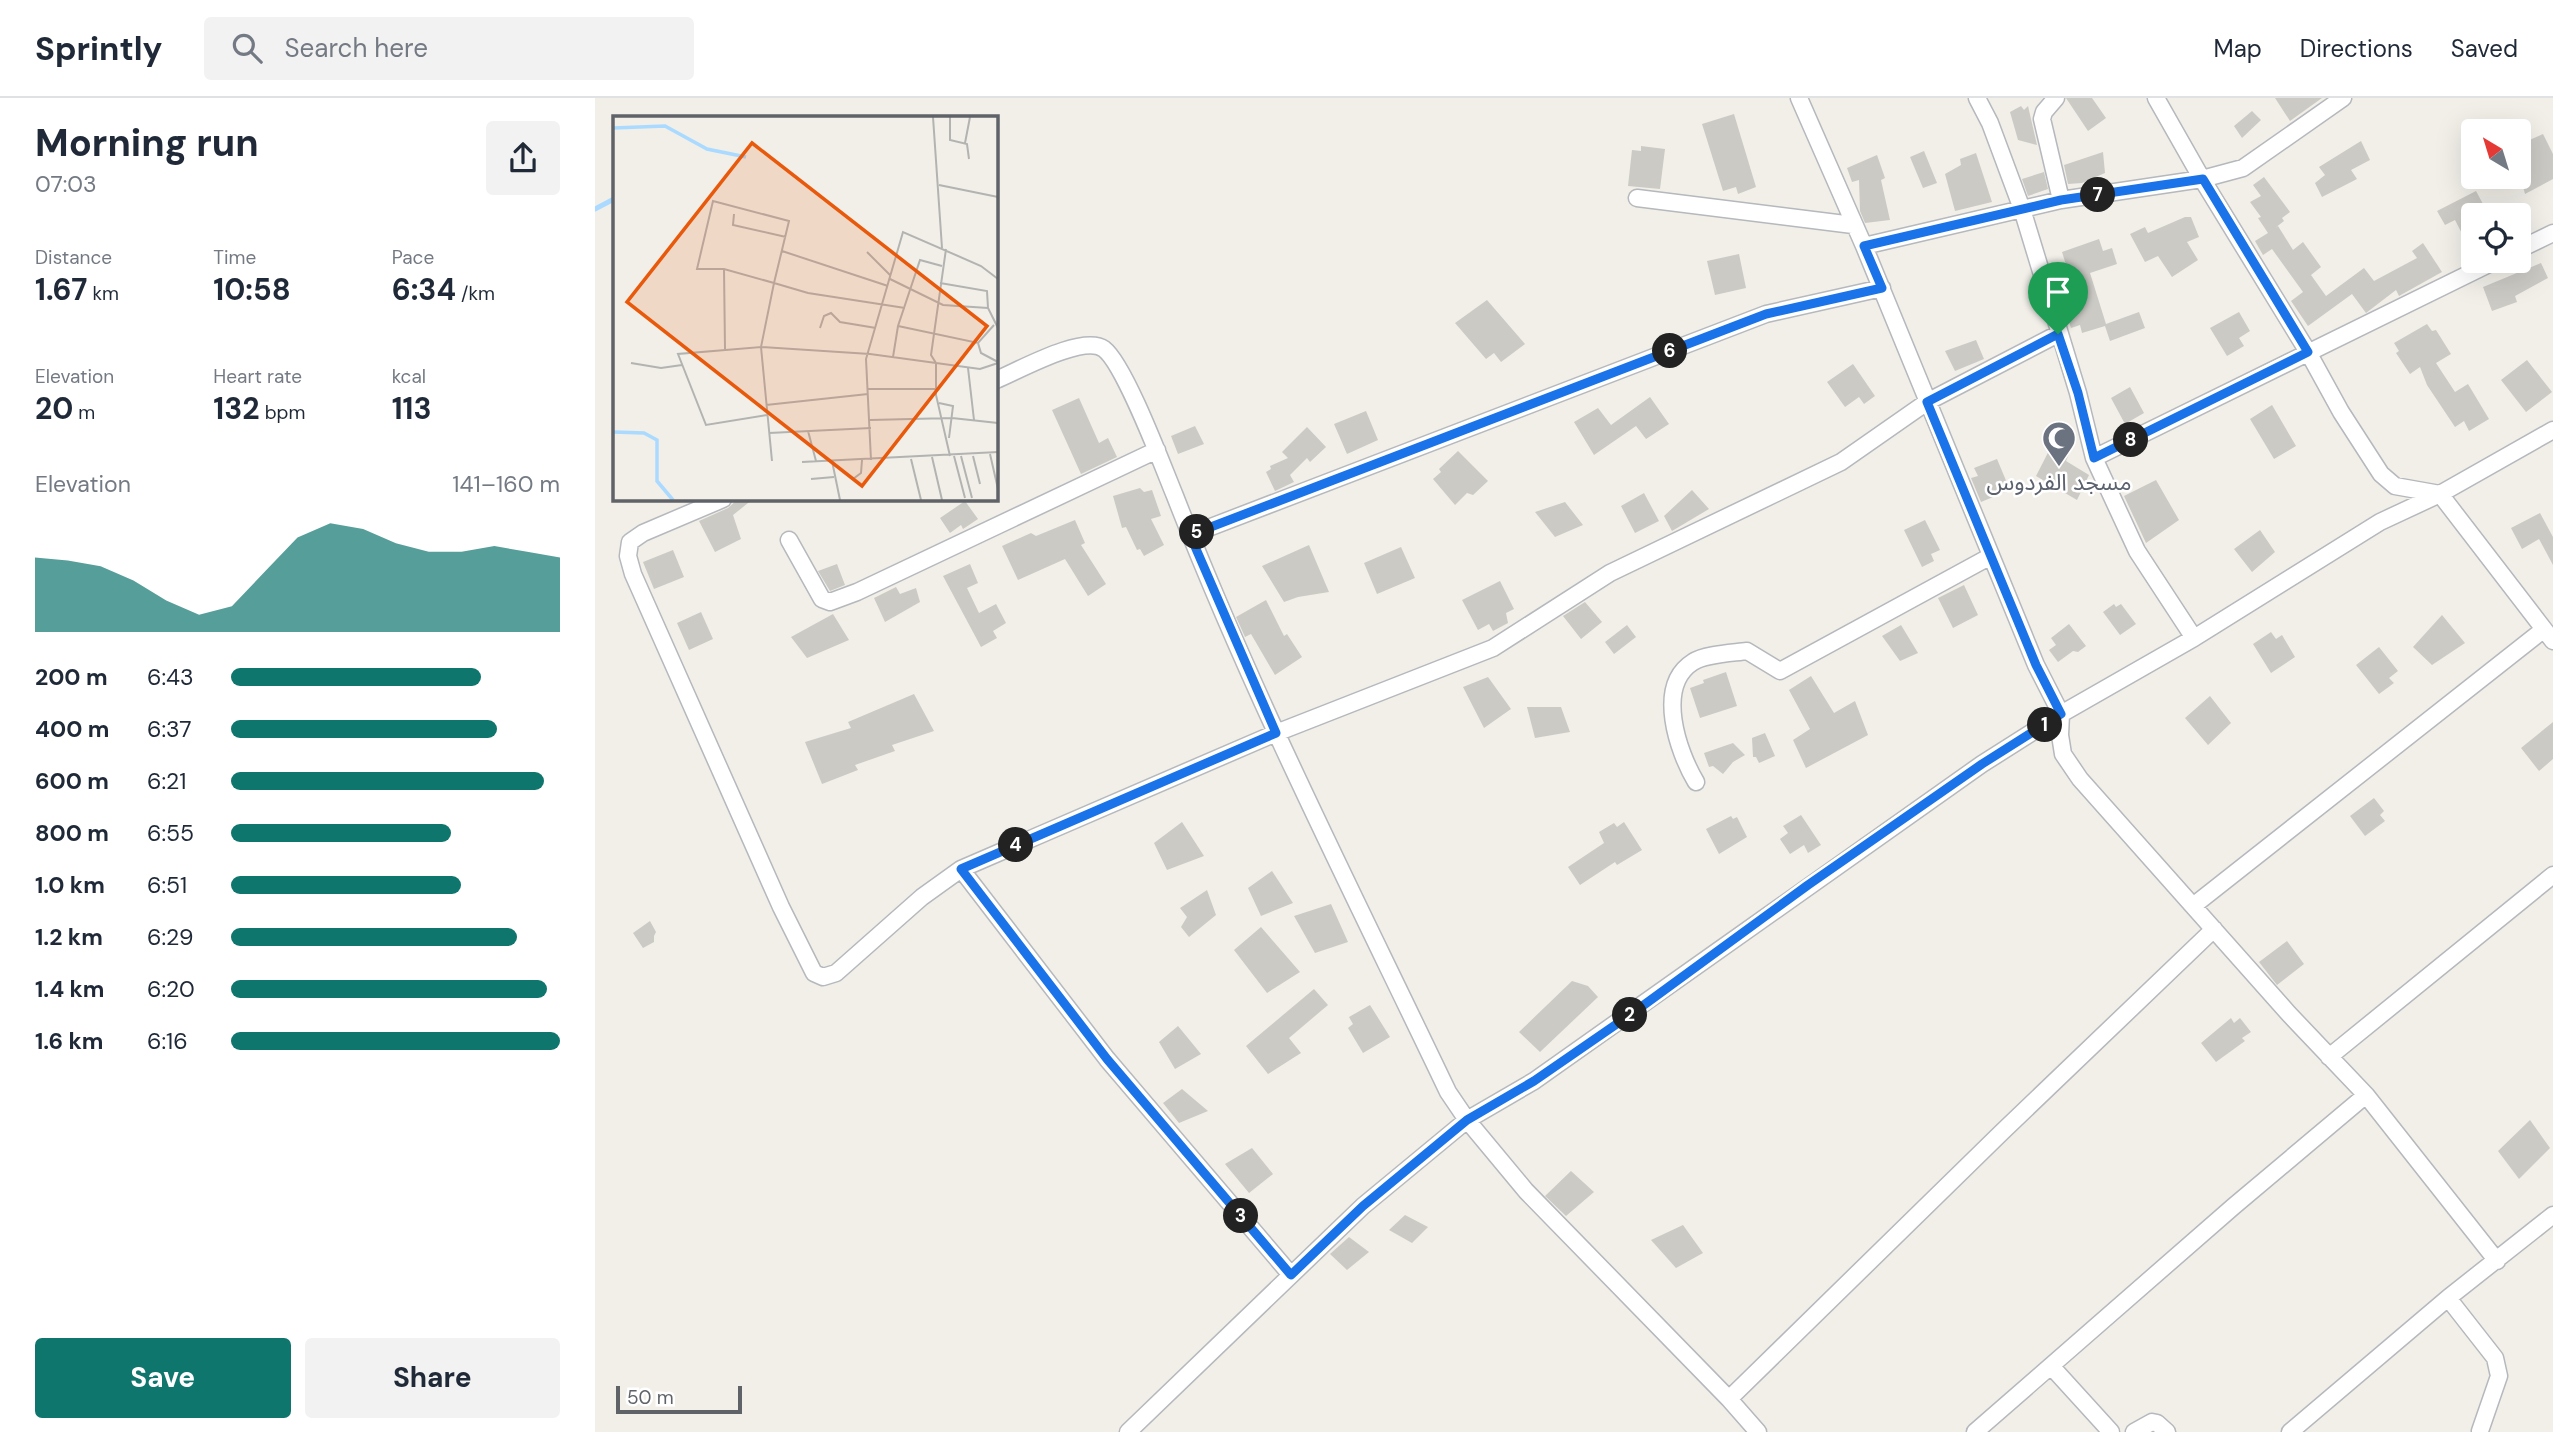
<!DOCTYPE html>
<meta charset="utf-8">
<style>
:root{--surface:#fff;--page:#f2f2f3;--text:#1f2937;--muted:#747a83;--line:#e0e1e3;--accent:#0f766e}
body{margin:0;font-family:"DM Sans","Noto Sans Arabic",sans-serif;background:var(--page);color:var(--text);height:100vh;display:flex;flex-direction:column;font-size:26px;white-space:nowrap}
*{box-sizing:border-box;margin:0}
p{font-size:23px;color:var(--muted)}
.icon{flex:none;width:38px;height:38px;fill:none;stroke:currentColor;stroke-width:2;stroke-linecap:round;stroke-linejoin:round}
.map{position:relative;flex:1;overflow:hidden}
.side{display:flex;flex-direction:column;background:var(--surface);width:595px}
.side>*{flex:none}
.needle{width:46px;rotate:322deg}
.controls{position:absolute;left:1866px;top:21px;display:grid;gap:14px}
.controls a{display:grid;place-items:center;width:70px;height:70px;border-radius:7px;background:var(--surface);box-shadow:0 7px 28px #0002;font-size:35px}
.scale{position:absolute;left:21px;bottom:18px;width:126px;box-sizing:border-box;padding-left:7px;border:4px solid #5f6368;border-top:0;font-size:19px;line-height:24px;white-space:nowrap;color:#5f6368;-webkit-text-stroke:5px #fff;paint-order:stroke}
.pin{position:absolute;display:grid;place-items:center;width:60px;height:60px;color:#fff;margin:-72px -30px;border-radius:50% 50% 50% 0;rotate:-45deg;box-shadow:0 0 7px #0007}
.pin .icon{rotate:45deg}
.km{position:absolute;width:35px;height:35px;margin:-18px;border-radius:50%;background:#222;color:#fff;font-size:19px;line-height:35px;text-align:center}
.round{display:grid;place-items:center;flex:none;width:74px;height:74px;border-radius:7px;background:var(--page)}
.headline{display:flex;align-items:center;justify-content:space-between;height:119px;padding:0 35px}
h1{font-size:38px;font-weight:700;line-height:52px}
.stats{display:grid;grid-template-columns:repeat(3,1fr);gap:10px;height:119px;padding:7px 35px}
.stats div{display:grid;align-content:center}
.stats b{font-size:30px;font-weight:700}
.stats small{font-size:19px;font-weight:400}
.stats p{font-size:19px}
.chart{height:196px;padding:14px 35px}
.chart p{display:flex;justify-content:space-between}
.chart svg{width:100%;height:126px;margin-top:7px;fill:var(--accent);opacity:.7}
.button{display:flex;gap:14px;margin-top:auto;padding:14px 35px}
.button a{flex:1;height:80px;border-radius:7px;background:var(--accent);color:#fff;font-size:28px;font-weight:700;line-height:80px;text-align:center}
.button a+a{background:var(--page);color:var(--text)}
ul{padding:0 35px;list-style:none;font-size:23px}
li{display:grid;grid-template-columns:112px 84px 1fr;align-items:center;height:52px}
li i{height:18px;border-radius:9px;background:var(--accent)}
header{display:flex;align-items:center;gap:42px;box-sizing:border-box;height:98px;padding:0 35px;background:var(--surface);border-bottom:2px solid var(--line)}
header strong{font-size:33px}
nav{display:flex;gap:38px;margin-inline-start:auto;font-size:24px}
.search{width:490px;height:63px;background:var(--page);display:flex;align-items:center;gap:18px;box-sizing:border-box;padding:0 24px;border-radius:7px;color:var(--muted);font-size:26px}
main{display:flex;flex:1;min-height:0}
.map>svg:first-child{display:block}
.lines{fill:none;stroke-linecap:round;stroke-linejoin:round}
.stream{stroke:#aadaff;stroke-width:5}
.building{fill:#cccac5}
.minor-casing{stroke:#b5b8bc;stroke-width:19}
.minor{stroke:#fff;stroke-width:16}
.route-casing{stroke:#fff;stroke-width:14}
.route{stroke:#1a73e8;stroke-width:9}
.labels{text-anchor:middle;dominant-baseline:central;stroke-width:5;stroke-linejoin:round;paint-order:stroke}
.worship-label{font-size:23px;fill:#5b616d;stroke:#fff}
.inset-river{fill:none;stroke:#aadaff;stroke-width:3.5}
.inset-road{fill:none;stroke:#b3b3b1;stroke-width:2}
.view{fill:#e8590c;fill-opacity:0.15;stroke:#e8590c;stroke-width:3.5}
.inset-edge{fill:none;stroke:#5f6368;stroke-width:3.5}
</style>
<header>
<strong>Sprintly</strong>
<div class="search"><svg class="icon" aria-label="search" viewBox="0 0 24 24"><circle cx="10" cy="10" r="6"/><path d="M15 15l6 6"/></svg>Search here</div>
<nav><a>Map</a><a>Directions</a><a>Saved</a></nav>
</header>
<main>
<section class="side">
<div class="headline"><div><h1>Morning run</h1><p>07:03</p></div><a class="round"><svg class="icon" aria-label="share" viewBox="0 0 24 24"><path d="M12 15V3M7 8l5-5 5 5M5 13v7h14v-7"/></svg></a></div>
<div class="stats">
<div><p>Distance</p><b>1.67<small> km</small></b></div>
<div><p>Time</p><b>10:58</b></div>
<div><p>Pace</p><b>6:34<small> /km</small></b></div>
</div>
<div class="stats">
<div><p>Elevation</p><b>20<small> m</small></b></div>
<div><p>Heart rate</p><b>132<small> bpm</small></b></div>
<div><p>kcal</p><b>113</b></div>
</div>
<div class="chart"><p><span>Elevation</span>141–160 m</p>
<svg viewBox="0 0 160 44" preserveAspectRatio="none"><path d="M0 44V18L10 19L20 21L30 26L40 33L50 38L60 35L70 23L80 11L90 6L100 8L110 13L120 16L130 16L140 14L150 16L160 18V44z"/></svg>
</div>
<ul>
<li><b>200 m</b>6:43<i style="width:76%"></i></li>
<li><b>400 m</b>6:37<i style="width:81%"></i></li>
<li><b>600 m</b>6:21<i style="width:95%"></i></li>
<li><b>800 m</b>6:55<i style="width:67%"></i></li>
<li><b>1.0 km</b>6:51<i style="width:70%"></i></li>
<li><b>1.2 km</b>6:29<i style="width:87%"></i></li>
<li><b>1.4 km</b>6:20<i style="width:96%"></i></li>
<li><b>1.6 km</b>6:16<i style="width:100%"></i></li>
</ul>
<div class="button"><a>Save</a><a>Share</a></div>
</section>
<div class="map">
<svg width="1958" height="1334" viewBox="0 0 1958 1334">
<rect width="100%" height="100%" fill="#f1efe8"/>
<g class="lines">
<path class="stream" d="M0,111L19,101"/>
</g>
<path class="building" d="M1471,0H1497L1511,20L1493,33Z
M1680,0H1727L1695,23Z
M1426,8L1429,12L1433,8L1442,47L1423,42L1415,14Z
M1657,13L1666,22L1647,40L1639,28Z
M1139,16L1161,89L1143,96L1141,89L1128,93L1107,26Z
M1948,36L1958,56V81L1930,96L1923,71V47Z
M1766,43L1775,62L1756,72L1762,81L1727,99L1720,85L1730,77L1724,69Z
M1046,48L1070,51L1065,91L1033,88L1037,52L1046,53Z
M1329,53L1342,85L1328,90L1315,59Z
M1508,54L1510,75L1487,85L1473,86L1469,67Z
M1381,55L1397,104L1360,113L1350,76L1366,67L1365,61Z
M1282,57L1290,80L1286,82L1295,122L1270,125L1265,113L1264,82L1257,84L1252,70Z
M1449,74L1453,91L1433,98L1427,81Z
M1669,79L1695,114L1687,120L1689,123L1680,130L1683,128L1698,152L1708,144L1726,169L1716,177L1731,198L1769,170L1779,183L1822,160L1817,153L1828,145L1847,174L1804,198L1801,192L1771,215L1757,196L1713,228L1696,203L1708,194L1677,151L1668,157L1660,143L1673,135L1663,120L1666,119L1655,104L1666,98L1658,87Z
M1881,93L1888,106L1879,111L1882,117H1878V157L1860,122L1850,127L1842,113Z
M1590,119H1596L1604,139L1592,144L1603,162L1577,179L1563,158L1550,164L1535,136L1550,129L1553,135Z
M1504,141L1508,153L1517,150L1522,166L1495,175L1511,226L1544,214L1550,230L1515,243L1510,228L1487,235L1485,227L1476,230L1471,215L1477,214L1474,205L1482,202L1467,154Z
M1144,156L1151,190L1120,197L1112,163Z
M1946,165L1953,180L1920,198L1922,204L1897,213L1888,189Z
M892,202L930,246L906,264L899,255L891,261L860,225Z
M1644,214L1655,233L1644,240L1649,248L1632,258L1615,230Z
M1832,226L1837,233L1841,232L1856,256L1841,265L1860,294L1873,286L1894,321L1874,333L1869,323L1860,329L1832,287L1825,269L1815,276L1801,255L1804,253L1799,245Z
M1381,242L1389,261L1360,273L1350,253Z
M1932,262L1957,294L1931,314L1906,282Z
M1258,266L1280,298L1269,306L1264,299L1250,309L1232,284Z
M1535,289L1549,315L1530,326L1516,300Z
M1055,299L1074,326L1051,341L1041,328L999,357L979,324L1003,310L1016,327Z
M484,300L504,345L513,340L522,359L486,376L457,312Z
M1677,307L1701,348L1679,361L1655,321Z
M771,313L783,342L752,356L739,326Z
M600,328L609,346L583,356L576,338Z
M712,329L731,349L715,364L712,360L695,377L699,384L680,393L671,374L676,371L675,368L693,360L687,354Z
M1461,339L1477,349L1471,363L1494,377L1482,402L1441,378Z
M863,353L893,383L878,397L872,395L860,407L838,381L846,374L844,371Z
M1402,361L1415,392L1386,404L1376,380L1383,378L1379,370Z
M1561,382L1584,422L1551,445L1529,398Z
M545,390L549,394L557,392L566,418L556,421L569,447L549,458L545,451L542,452L531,429L527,430L518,398Z
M1097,392L1114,411L1077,433L1069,418Z
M1049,395L1064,423L1040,435L1026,408Z
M143,401H158L138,417L146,441L120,454L104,423L133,410Z
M370,403L383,421L368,431L366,427L355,435L345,420Z
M970,404L988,427L960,439L940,414Z
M1945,415L1958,439V467L1944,441L1927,451L1916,430Z
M480,422L490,445L486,447L511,486L493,498L470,461L423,482L407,448L436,435L441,438Z
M1330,422L1345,452L1336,456L1339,463L1327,469L1309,432Z
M1665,432L1680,454L1657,474L1639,451Z
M714,447L734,494L703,499L689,504L667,468Z
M806,449L820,480L782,496L769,465Z
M78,452L89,479L59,491L48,464Z
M242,466L250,487L235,493L223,473Z
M375,466L383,485L372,490L384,515L401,506L411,525L398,533L402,540L386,549L348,478Z
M905,483L919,511L911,515L913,525L898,533L894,526L883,532L867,502Z
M1369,487L1383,517L1358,530L1343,500Z
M301,489L305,496L321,490L325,504L290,524L279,500Z
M671,502L689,538L692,536L707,559L680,577L656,536L650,539L641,519Z
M990,504L1007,524L986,541L968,518Z
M1519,506L1521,509L1526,506L1541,526L1525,537L1508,514Z
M106,514L118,541L94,552L82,525Z
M238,516L254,542L212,560L196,539Z
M1847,517L1870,545L1837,567L1818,549Z
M1474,526L1491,548L1483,554L1478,553L1463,564L1454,552L1461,547L1456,540Z
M1032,527L1041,539L1019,556L1010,544Z
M1306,527L1323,555L1305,563L1287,538Z
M1676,534L1681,541L1687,537L1700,559L1676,575L1658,546Z
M1784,549L1803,573L1794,580L1799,585L1784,596L1761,567Z
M1131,574L1142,608L1105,620L1095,590L1109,585L1108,582Z
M1216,578L1239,615L1260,603L1273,637L1211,670L1198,642L1215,631L1194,592Z
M893,579L916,611L889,630L868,589Z
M319,596L339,633L297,647L300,653L260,667L263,672L227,686L210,644L256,630L253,624Z
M1615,598L1636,625L1613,647L1590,620Z
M932,609H966L975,634L940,640Z
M1958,624V661L1944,673L1926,650Z
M1170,635L1180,658L1164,665L1161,659H1158L1157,640Z
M1138,645L1150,657L1138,664L1128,676L1118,668L1114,669L1109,655Z
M1779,700L1789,713L1785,717L1790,723L1770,738L1755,718Z
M1206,717L1226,747L1213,755L1209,747L1195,756L1185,741L1193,735L1188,728Z
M1136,718L1138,721L1142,719L1152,739L1124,756L1111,731Z
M587,724L609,758L572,772L559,745Z
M1029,724L1047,752L1022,767L1020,764L985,787L973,769L1009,745L1004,734L1019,725L1022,729Z
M677,773L698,805L666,818L653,790Z
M612,792L621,817L594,839L586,829L592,819L585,810Z
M736,806L753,844L720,855L699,818Z
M55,823L61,834L59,838V844L48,850L38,835Z
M666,829L705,874L672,895L639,852Z
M1692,843L1709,866L1682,887L1664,864Z
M977,883L993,888L1003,899L945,954L924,934Z
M719,891L733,907L694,940L706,955L673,976L651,948Z
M775,907L795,939L768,955L753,930L758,926L754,919Z
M1636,920L1639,925L1645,920L1656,934L1647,940L1650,943L1621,964L1606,945Z
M583,928L606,956L580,971L564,944Z
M587,991L613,1013L584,1025L568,1005Z
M1935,1022L1955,1050L1924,1081L1903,1053Z
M657,1050L678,1076L654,1095L630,1066Z
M976,1073L999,1094L971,1118L950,1098Z
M810,1117L833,1129L817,1145L794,1132Z
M1088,1127L1108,1155L1081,1170L1056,1142Z
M754,1139L774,1154L752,1172L735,1156Z"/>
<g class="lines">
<g class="minor-casing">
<path id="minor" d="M1204,0L1269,148L1441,567L1466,616L1465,637L1468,656L1485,681L1694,916L1771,997L1902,1163
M1382,0L1395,25L1427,111L1483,295L1499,360L1542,453L1599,540
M1461,0L1449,14L1447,21L1466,102
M1561,0L1607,81L1713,254L1746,314L1786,376L1800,388L1845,396L1958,543
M1042,100L1258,127
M1269,148L1466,102L1607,81L1648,70L1748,0
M1923,152L1958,135
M401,282C423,273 488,236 509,251C530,267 568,369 580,398C659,601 759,797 853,994L872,1022L939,983L1387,666L1466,616L1599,540L1785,424L1845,396L1958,332
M1499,360L1900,163
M128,401L48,435L35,444L33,458L38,476L186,809L219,875L228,879L241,875L327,799L366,771L681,635L898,550L1015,475L1246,364L1332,304L1463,236
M595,437L1171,216L1287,190
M194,442L227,501L235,504L262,494L562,352
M1101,684C1083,654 1060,588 1098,564C1110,556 1138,555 1152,553L1185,573L1396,458
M366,771L512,961L696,1177
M1598,808L1948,532
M1734,959L1958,777
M1853,1200L1900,1260L1904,1278L1885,1333
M1456,1268L1516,1334
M1134,1301L1407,1034L1619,831
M533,1334L768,1108L872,1022L931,1093L1134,1301L1163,1334
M1380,1334L1639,1108L1771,997
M1539,1334L1557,1324L1562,1325L1572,1334
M1695,1334L1853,1200L1958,1117"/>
</g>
<use href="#minor" class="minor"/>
</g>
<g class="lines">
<g class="route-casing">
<path id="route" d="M1608,81L1713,254L1499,360L1483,295L1463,236L1332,304L1441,567L1466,616L1387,666L1213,787L1042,912L939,983L872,1022L768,1108L696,1177L512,961L366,771L681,635L595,437L1171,216L1287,190L1269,148L1466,102Z"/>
</g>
<use href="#route" class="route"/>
</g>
<defs>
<g id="mosque-pin" transform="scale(1.75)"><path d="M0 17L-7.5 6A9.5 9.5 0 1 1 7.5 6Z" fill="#6b7280" stroke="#fff"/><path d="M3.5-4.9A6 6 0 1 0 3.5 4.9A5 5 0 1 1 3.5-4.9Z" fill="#fff"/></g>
</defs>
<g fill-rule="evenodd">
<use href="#mosque-pin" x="1464" y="340"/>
</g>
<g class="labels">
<g class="worship-label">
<text x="1464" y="384">مسجد الفردوس</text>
</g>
</g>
<g transform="translate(18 18)">
<rect width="385" height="385" fill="#f1efe8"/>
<path class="inset-river" d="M0,12L52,10L94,33L133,41M0,316L31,317L44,324V365L60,384"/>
<path class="inset-road" d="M320,1L329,132M337,1V24L354,28L356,43M352,27L357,1M326,69L385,81M121,98L120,109L173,121M333,133L318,239L323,247V279L337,340M169,135L275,170M254,136L277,159M111,153L112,233M277,163L330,189L375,192M327,167L374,175L375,192L385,212M292,192L195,177L161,167L111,153H84L100,85L176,105L161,167L148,231L257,238L367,253L385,247M285,210L365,227L381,209M207,212L211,200L218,197L227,206L263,212M365,227L368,237L385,246M280,241L285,210L307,144L329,150M18,247L48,252L69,249M355,252L361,304M255,273H323M326,287L340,290L336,322M153,289L255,278M154,299L93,309L65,238L148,231L159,345M257,304L339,302L385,307M195,315L203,345M156,317L258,312M377,338L385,373M341,340L352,382M348,340L359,382M360,340L367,368M319,341L329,384M298,343L308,384M258,344L253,243L290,116L368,150L385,163M219,345L227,384M189,346L385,336M198,363L221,361M240,363L248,357L249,344"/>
<path class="view" d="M139,27L374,210L249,370L14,186Z"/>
<rect width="385" height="385" class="inset-edge"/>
</g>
</svg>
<div class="controls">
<a><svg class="needle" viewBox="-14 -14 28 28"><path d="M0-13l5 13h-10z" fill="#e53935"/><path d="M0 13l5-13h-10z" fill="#747a83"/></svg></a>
<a><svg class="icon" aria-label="locate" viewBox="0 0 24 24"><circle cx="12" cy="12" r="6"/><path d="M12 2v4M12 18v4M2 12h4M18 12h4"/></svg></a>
</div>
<div class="scale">50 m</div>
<div class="pin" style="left:1463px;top:236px;background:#1e9e55"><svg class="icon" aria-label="arrive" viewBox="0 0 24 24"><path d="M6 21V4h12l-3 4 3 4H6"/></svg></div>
<b class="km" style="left:1450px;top:627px">1</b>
<b class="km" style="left:1035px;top:917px">2</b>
<b class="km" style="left:646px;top:1118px">3</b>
<b class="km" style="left:421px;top:747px">4</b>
<b class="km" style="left:602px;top:434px">5</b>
<b class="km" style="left:1075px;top:253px">6</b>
<b class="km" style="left:1503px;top:97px">7</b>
<b class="km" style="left:1536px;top:342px">8</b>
</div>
</main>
